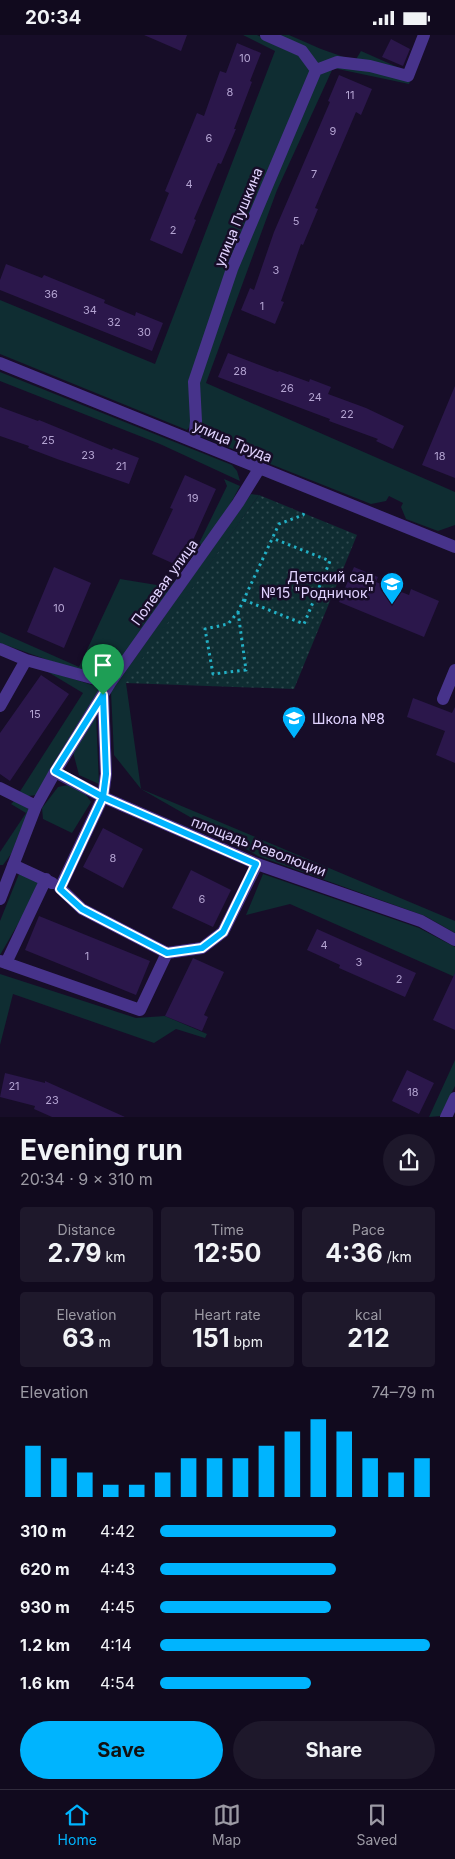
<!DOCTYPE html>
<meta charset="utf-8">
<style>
:root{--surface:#110a1e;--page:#1e182b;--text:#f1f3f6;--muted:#9c9aa4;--line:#302b3c;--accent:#00b4fe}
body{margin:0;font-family:Inter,sans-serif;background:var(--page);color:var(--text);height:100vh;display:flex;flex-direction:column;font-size:19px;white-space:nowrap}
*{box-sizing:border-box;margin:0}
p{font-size:16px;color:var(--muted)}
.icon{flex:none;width:28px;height:28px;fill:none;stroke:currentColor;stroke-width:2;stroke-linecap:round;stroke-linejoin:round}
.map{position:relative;height:1082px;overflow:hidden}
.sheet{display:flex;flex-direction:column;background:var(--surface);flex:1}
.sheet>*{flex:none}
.pin{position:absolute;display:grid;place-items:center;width:42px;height:42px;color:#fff;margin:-51px -21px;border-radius:50% 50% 50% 0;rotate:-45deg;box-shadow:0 0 5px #0007}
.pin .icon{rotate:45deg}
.round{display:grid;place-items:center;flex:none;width:52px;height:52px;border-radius:26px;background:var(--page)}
.head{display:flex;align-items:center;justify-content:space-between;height:85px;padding:0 20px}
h1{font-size:28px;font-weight:700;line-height:38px}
.metrics{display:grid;grid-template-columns:repeat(3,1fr);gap:8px;height:85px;padding:5px 20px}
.metrics div{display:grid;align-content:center;border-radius:5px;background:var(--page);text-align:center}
.metrics b{font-size:25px;font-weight:700}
.metrics small{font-size:14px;font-weight:400}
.metrics p{font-size:14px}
.chart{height:140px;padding:10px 20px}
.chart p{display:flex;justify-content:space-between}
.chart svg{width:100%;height:90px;margin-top:5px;stroke:var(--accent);stroke-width:6}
.button{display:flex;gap:10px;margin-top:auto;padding:10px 20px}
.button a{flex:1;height:58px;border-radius:30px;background:var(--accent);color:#111;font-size:20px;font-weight:700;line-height:58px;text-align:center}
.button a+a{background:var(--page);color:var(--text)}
ul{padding:0 20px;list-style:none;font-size:16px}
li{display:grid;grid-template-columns:80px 60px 1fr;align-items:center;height:38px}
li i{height:12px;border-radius:6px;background:var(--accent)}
.status{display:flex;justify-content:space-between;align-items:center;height:35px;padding:0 25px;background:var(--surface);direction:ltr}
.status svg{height:14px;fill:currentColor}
.tab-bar{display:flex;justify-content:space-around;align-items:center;height:70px;border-top:1px solid var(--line);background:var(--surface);font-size:14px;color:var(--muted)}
.tab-bar a{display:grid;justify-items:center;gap:2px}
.tab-bar .active{color:var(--accent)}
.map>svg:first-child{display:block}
.grass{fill:#0f2d32}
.park{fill:url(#park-dots)}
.building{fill:#2b174b}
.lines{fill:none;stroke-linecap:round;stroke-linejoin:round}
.path{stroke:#22afc4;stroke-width:3;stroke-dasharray:2.5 4;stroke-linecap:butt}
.minor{stroke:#47338b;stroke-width:12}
.route-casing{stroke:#fff;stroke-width:10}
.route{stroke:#00b4fe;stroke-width:6}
.labels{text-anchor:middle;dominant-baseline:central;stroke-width:5;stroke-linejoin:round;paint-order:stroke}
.number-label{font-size:11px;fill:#b4a4d2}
.street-label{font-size:14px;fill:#e1d3ff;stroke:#170d28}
.poi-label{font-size:14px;fill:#e1d3ff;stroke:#170d28;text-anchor:end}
</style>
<div class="status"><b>20:34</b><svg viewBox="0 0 49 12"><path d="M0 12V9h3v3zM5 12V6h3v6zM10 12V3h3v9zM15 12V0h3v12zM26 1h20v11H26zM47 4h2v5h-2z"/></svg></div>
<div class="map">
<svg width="455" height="1082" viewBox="0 0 455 1082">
<defs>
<pattern id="park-dots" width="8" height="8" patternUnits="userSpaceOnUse" patternTransform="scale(1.25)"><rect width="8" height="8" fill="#0f2d32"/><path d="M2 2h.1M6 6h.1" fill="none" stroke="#324b51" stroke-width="1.8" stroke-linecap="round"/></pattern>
</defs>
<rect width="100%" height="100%" fill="#170d28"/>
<path class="grass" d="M243,0H257L287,14L298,20L311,37L189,344L191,390L187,395L0,319V265L155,329L275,16Z
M274,0H289L321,14L355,26L361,16L404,35L428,0L409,49L333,33L277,155L206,348L455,457V490L438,496L406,484L401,472L403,468L389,461L386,466L371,469L200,401L199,348L236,234L319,40Z
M0,337L232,430L237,436L240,446L160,409L0,346Z
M224,444L240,451C205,519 153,581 108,641L76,635L0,608V597L79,632L120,544L169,552L187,533L227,451Z
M251,459L259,460L126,648L141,754L455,886V898L425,881L258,821L141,754L114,720L111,657Z
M43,634L98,652L99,657L37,760L28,761L19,758L83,658Z
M96,680L99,749L79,740L73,717Z
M68,750L84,757L91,767L72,798L43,784L42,773L58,752Z
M14,766L29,774L11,819L3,830H0V817L26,778L11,769Z
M19,839L38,847L29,870L0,920V886Z
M263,839L419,893L455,912V942L290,869L246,880Z
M0,939L136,983L165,981L207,999L205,1003L176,994L154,1008L13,959L0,1010Z
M455,1025V1051L440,1081L429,1082Z"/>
<path class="park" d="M259,460L357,500L294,654L125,648Z"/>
<path class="building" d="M144,0H187L181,16Z
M391,4L410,14L403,31L382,22Z
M237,8L261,18L250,46L252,47L234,94H236L221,129L218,128L194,184L196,185L182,219L150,205L169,158L165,156L197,78L204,81L220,36L226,38Z
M339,40L372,54L361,80L356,77L315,173L318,174L303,210L301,209L281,266L284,267L275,289L241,275L250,253L254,255L274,197L330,67L328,66Z
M6,229L42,243L44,240L105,265L104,268L135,281L136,277L163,288L152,316L0,255V245Z
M228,318L278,337L279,336L309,347L310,344L331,352L328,359L366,373L404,391L393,414L376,406L378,404L329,386L330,384L218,342Z
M455,351V443L422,430Z
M0,372L38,386L39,385L112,415L113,413L139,423L129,449L57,424L28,413L29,411L0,401Z
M185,440L216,454L181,532L152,519L173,474L170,473Z
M54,532L91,548L64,613L27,597Z
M354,532L378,542L376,547L409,560L411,554L439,566L424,602L339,567Z
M41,640L69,659L10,746L0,739V698Z
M413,663L452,678L455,672V728L436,720L445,696L407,682Z
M103,793L143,814L123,853L83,832Z
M191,835L231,855L213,892L172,873Z
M39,881L150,926L136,960L25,915Z
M317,894L416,938L405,962L339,933L340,930L307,915Z
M193,923L224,937L204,980L208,982L202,996L165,981Z
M455,938V995L433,985Z
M407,1035L434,1048L419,1079L392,1066Z
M5,1038L45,1048V1046L125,1082H52L34,1074L35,1071L0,1062Z"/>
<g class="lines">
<path class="path" d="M244,565L304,589L330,526L272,503
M238,577L246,635L213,639L205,594L228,589L238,577L279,489L303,480L305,476"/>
<path class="minor" d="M266,0L302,16L316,35
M316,35L337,27L370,31L408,41L424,0
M0,328L455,512
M194,406L196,386L194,347L232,234L316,35
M0,614L26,625L110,648
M443,664L455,635
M0,671L26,625
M55,737L103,762L257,829L421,886L455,905
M0,753L36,771
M13,830L52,848
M0,864L36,771L55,737L110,648L238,468L259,434
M167,918L202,913L223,897L257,829
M0,926L140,975L167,918L82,874L60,853L103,762L106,739L103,660
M6,928L46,844
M446,1082L455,1063"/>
</g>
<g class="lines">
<g class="route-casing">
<path id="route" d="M103,660L106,739L103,762L60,854L82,874L167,918L202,913L223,897L256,829L103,762L55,736L103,660"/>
</g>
<use href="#route" class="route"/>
</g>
<defs>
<g id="school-pin" transform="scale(1.25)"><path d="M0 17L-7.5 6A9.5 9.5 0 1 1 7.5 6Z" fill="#00b4fe" stroke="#170d28"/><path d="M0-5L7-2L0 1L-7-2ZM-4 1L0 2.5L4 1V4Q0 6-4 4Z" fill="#fff"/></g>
</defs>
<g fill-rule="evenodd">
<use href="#school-pin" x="392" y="549"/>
<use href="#school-pin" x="294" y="683"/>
</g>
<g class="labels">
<g class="number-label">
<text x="245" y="23">10</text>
<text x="230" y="57">8</text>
<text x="350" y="60">11</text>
<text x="333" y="96">9</text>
<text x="209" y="103">6</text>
<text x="314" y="139">7</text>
<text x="189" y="149">4</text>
<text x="296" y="186">5</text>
<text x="173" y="195">2</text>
<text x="276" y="235">3</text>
<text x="51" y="259">36</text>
<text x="262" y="271">1</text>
<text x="90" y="275">34</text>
<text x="114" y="287">32</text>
<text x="144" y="297">30</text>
<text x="240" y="336">28</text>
<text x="287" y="353">26</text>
<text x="315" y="362">24</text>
<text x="347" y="379">22</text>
<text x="48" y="405">25</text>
<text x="88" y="420">23</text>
<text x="440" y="421">18</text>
<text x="121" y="431">21</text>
<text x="193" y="463">19</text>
<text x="59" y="573">10</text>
<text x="35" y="679">15</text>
<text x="113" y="823">8</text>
<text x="202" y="864">6</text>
<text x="324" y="910">4</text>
<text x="87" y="921">1</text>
<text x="359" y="927">3</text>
<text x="399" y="944">2</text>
<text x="14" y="1051">21</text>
<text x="413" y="1057">18</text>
<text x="52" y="1065">23</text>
</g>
<g class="street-label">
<text transform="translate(238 182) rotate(-68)">улица Пушкина</text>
<text transform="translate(233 406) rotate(23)">улица Труда</text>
<text transform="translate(164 547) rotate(-54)">Полевая улица</text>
<text transform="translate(259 811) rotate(21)">площадь Революции</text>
</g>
<g class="poi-label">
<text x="374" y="541">Детский сад<tspan x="374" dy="16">№15 "Родничок"</tspan></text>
<text x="312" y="683" text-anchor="start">Школа №8</text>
</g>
</g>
</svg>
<div class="pin" style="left:103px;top:660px;background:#1e9e55"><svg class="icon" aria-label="arrive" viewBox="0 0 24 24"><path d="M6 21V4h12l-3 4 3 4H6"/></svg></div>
</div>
<section class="sheet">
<div class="head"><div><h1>Evening run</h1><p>20:34 · 9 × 310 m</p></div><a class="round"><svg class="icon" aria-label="share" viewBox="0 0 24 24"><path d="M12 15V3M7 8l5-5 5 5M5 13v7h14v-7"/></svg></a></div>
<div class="metrics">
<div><p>Distance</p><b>2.79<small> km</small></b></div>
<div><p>Time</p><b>12:50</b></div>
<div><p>Pace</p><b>4:36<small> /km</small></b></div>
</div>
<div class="metrics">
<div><p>Elevation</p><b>63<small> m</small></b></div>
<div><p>Heart rate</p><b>151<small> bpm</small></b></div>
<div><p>kcal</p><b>212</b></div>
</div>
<div class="chart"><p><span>Elevation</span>74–79 m</p>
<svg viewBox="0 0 160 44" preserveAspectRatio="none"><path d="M5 44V19M15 44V25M25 44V32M35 44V38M45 44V38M55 44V32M65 44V25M75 44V25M85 44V25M95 44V19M105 44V12M115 44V6M125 44V12M135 44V25M145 44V32M155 44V25"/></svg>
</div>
<ul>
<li><b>310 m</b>4:42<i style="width:64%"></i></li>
<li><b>620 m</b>4:43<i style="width:64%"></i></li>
<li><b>930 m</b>4:45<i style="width:62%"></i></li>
<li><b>1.2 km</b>4:14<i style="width:98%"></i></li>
<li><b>1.6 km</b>4:54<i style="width:55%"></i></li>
</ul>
<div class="button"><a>Save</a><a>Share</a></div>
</section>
<nav class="tab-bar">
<a class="active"><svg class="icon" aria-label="home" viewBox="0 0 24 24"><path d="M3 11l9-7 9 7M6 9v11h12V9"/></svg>Home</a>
<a><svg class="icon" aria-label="map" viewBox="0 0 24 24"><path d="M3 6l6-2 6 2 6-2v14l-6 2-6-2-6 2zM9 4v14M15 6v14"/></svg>Map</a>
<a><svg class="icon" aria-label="saved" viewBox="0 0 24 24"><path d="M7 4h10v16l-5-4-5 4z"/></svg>Saved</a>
</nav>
